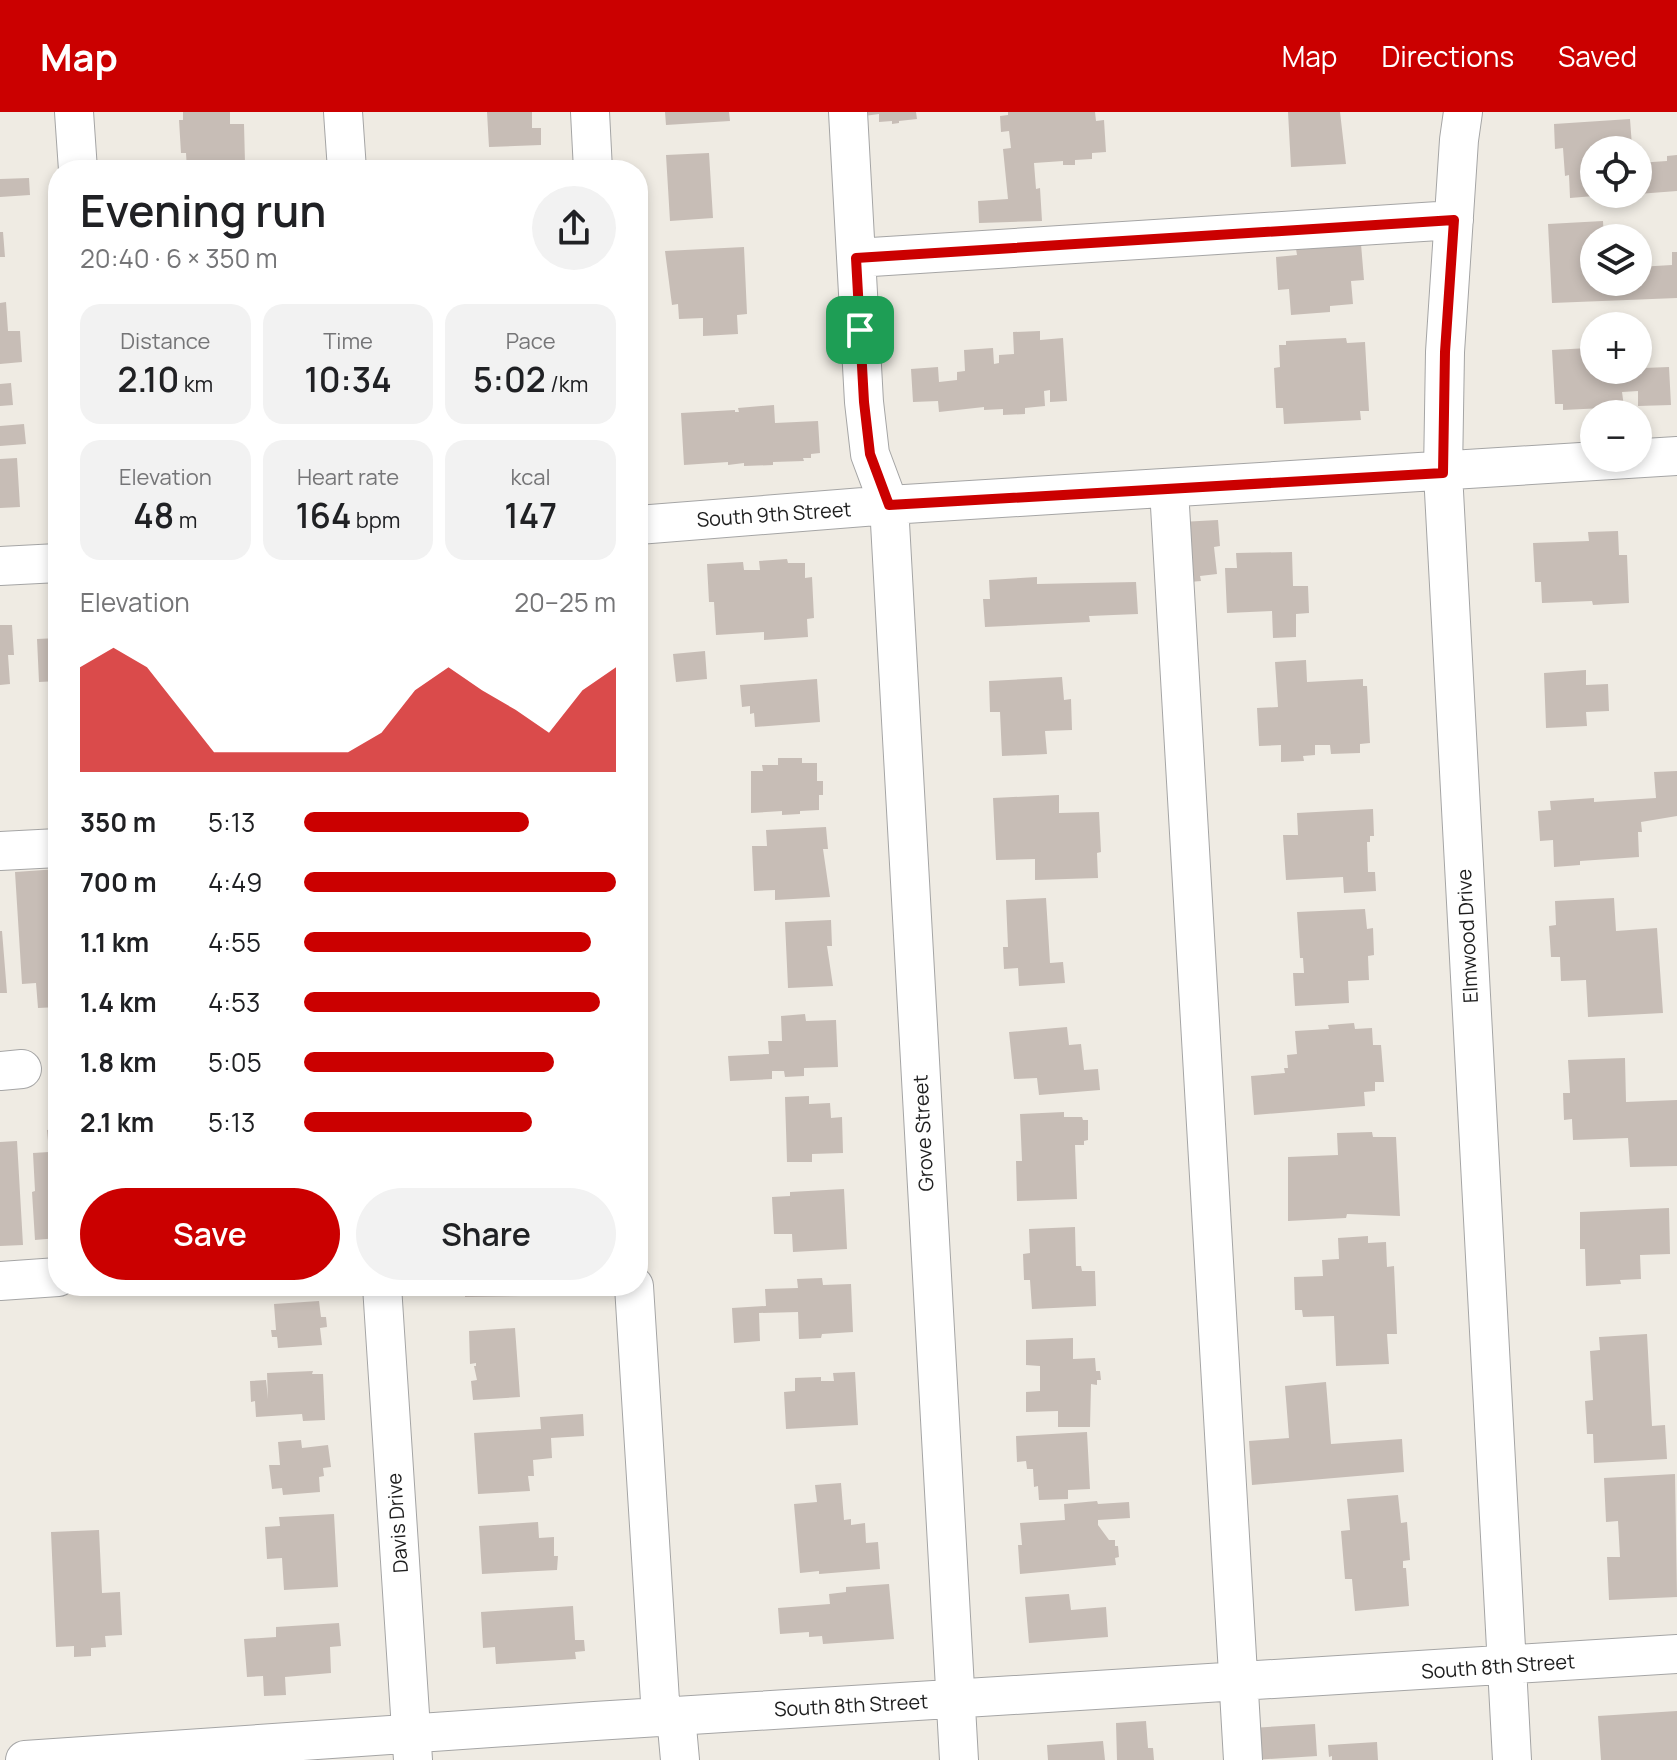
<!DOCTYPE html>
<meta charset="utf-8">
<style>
:root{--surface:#fff;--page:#f2f2f2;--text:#202124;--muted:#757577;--accent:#cb0000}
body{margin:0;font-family:Manrope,sans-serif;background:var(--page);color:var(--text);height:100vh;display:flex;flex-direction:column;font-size:30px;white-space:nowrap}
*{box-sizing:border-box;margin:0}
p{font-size:26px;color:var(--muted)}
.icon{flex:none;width:44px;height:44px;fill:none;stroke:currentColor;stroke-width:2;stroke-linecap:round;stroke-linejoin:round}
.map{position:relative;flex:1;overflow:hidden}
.sheet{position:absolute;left:48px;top:48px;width:600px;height:1136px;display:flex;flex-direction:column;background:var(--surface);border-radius:32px;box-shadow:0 4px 12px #0003}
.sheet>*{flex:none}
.controls{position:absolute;left:1580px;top:24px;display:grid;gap:16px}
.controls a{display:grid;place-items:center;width:72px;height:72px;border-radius:50%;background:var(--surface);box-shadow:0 4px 12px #0003;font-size:40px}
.pin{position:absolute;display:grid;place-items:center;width:68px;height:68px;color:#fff;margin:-34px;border-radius:16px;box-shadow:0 4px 12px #0006}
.round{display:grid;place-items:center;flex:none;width:84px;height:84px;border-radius:42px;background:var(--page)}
.overview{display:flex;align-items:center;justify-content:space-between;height:136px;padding:0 32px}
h1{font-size:44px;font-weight:600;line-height:60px}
.figures{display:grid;grid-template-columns:repeat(3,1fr);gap:12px;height:136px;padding:8px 32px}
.figures div{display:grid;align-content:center;border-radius:20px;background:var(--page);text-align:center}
.figures b{font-size:34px;font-weight:600}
.figures small{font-size:22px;font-weight:400}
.figures p{font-size:22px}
.chart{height:224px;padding:16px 32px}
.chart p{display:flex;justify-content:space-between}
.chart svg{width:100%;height:144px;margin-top:8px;fill:var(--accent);opacity:.7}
.cta{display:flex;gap:16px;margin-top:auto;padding:16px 32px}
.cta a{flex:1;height:92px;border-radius:48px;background:var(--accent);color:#fff;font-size:32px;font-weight:600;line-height:92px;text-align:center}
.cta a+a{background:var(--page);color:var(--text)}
ul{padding:0 32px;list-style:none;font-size:26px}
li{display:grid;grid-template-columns:128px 96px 1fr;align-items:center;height:60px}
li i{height:20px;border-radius:10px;background:var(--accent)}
header{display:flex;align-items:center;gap:48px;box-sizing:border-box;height:112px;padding:0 40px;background:var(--accent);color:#fff}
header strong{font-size:38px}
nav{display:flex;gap:44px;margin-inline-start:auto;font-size:28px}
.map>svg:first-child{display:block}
.building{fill:#c7bdb6}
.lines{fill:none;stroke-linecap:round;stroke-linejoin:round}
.minor-casing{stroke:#a5a5a5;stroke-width:40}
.minor{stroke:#fff;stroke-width:38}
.route-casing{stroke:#fff;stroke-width:16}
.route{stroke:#cb0000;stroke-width:10}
.labels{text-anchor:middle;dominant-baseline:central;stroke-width:7;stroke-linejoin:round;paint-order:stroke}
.street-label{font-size:20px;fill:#1e1e1e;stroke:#fff}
</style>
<header>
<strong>Map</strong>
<nav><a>Map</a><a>Directions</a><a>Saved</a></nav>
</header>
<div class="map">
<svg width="1677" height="1648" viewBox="0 0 1677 1648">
<rect width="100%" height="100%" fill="#efebe3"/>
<path class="building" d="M183,0H230V12H244L245,51L205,53L206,58H187L186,41H181L179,8H183Z
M487,0H532V16H541V33L489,35Z
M665,0H729L730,9L666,13Z
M864,0H916L917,7L899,9V11L892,12V9L879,10V2L864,4Z
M1008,0H1095L1096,9L1104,8L1106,40L1092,41V47L1075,48V53H1063V49L1034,51L1036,77L1040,76L1042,109L979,111L978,89L1008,87L1003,37L1011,36L1009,19L1001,20L1000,4L1008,3Z
M1288,0H1340L1346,52L1291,55Z
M1630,7L1632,34L1615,35V38H1594V84L1570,86L1569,63L1565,64L1563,36L1555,37L1554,12Z
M709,41L713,106L670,109L666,43Z
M1677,43V79L1638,82V51L1667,49V44Z
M533,51L534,58H472V55Z
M29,66L30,83L0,85V67Z
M1603,109L1604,126H1594V170H1638V155L1672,153V140H1677V186L1552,191L1548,112Z
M0,120H3L5,145H0Z
M1361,132L1364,168L1351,169L1353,192L1330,194V200L1291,203L1289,177L1278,178L1276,145L1297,143L1296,137Z
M744,135L747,202L737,203L738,222L703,224V206L679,207L678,192L672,193L665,139Z
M6,190L8,219H20L22,250L0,252V191Z
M1588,216H1594V258L1669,255L1671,293L1638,294V279L1622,280L1624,295L1563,298V292H1555L1552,238L1589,236Z
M1040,219V228L1063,226L1067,289L1050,290V278L1044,279L1045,294L1025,296V302L1003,303V297L984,298V295L939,300L938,289L913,290L911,257L938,255L939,270L957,268V260L965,259L964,238L993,236L994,252L999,251V243L1014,242L1013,220Z
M1346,226L1347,231L1365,230L1369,299H1360L1361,308L1284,312L1283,296H1276L1274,256L1280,255L1279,233H1286V229Z
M11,271L13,293L0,294V272Z
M774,293L775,311L818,309L820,341L811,342V346H803L804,349L773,350V353L744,354V351L728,353V350L684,353L681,301L735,298V300H739L738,296Z
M24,312L26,332L0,334V314Z
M17,346L20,395L0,396V347Z
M1218,408L1220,434L1214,435L1217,462L1200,464L1201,469L1189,470L1181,410Z
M1618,419L1619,443H1627L1629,491L1593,493L1592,489L1542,491L1541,470H1535L1533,431L1589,429L1588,420Z
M1292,440L1293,474H1308L1309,501L1296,502V525L1273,526L1272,499L1227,501L1225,456H1237L1236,441Z
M787,447L788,451H805V466L812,465L814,506L807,507L808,525L764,528V520L716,523L714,490H709L707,452L743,450L744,458H760L759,449Z
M1037,465V472L1136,470L1138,502L1089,504L1090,510L985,515L983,487H990L989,468Z
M0,513H12L14,543H8L10,572L0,573Z
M58,526V569L39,570L37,527Z
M705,539L707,567L676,570L673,542Z
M1306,548L1307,570L1363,567V574H1367L1370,631L1360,632V641L1331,642L1330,633H1315V643L1303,644L1304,649L1281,650V633L1259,634L1257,596L1278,595L1275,550Z
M1586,558V573L1608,572L1609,599L1586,600L1587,614L1546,616L1544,561Z
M1062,565L1064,588L1071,587L1072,618L1045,619L1047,642L1002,644L1000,600H990L989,569Z
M817,567L820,610L755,615L754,601L750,602V594L742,595L740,573Z
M778,646H802V651H817V669H823V683H819V698L800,699V702L782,703V699L751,701V659H763L762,653H778Z
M1677,659V704L1641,710L1642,720H1638L1639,745L1580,749V753L1554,755L1553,728L1540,729L1538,699L1551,698L1550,689L1594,686V690L1656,686L1654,660Z
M1059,683V701L1099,700L1101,740L1097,741L1098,766L1035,768V747L996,748L993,686Z
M1373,697L1374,724H1370V730H1367L1368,760H1375L1376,779L1344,781L1343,765L1286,768L1283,723H1298L1297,701Z
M826,715L828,737H823L830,785L775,788V778L754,779L752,734H767L766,718Z
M58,757V895L38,896L36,871L22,872L15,760Z
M1046,786L1050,851L1063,850L1065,871L1019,874L1018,856L1004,857L1003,835H1008L1006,788Z
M1614,786L1616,819L1657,816L1663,901L1588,905L1586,868L1561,869L1560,845H1551L1549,814L1556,813L1555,789Z
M1365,797L1367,817L1373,816L1374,843L1368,844L1369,868L1348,869L1349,891L1295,894L1293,861H1304L1303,846H1300L1297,800Z
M831,808L832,834H827L833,874L788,876L785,810Z
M0,819H2L7,881H0Z
M805,902L806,909L836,908L838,955L804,956V964L785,965L784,959H772V967L730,969L728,944L769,942L768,929H782L781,904Z
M1354,911L1355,917L1372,916L1373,933H1381L1384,970H1375V979L1364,980L1365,994L1254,1003L1251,964L1285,961L1284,956H1288L1287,943L1297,942L1295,919L1329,917L1328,913Z
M1067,915L1069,933L1081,932L1084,958L1098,957L1100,978L1039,983L1037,966L1014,967L1009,920Z
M1625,946L1626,990L1677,988V1054L1630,1055L1628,1026L1573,1028L1572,1007L1564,1008L1563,981H1570L1568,948Z
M809,984V992L830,991L831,1006L842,1005L843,1041L812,1042V1050H787L785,985Z
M1064,1000V1005H1082L1083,1008H1088V1028L1084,1029V1033H1075L1077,1087L1017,1089L1016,1049H1022L1020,1002Z
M58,1017V1126L35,1128L32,1080L35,1079L33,1041L49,1040L47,1018Z
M1372,1020L1373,1025H1396L1400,1104L1347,1102L1346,1106L1288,1109V1045L1338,1043L1337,1021Z
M17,1029L23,1133L0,1134V1030Z
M844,1077L847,1137L793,1140L792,1122H774L772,1085L790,1084V1080Z
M1669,1096L1670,1142L1640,1143L1641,1167L1620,1168L1621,1172L1586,1174L1585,1137H1580V1100Z
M1075,1115L1076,1154H1081L1082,1159H1095L1096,1194L1032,1197L1030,1168H1024L1023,1142L1030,1141L1029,1117Z
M1368,1124V1131L1386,1130L1387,1155L1394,1154L1397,1222H1387L1389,1252L1336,1254L1334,1204L1303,1205L1302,1198H1295L1294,1165L1323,1164L1322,1148L1339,1147L1338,1126Z
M822,1166L823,1173L851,1172L853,1220L822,1222L821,1226L799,1227L798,1200L759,1201L760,1229L734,1231L732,1196L766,1194L765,1177L798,1176L797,1167Z
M465,1174H521V1184L465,1185Z
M319,1189L321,1205H326L327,1215L320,1216L322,1233L278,1236L277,1225H272L271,1218H276L274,1192Z
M515,1216L520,1285L473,1288L471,1269L477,1268L474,1254H476V1251L470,1252L469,1219Z
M1647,1222L1652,1314L1665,1313L1667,1347L1594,1351L1593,1322H1587L1585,1289L1593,1288L1590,1239L1600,1238L1599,1225Z
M1073,1226V1247L1095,1246L1096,1259H1100L1101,1268H1097V1273L1091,1272L1090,1315H1058V1299L1026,1300V1280L1040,1279V1254L1026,1253V1228Z
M313,1259L312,1262H323L325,1308L303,1309L302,1302L256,1305L255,1289L251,1290L250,1269L266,1268L268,1287L267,1261Z
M855,1260L858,1313L786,1317L784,1280L795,1279V1266L821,1265V1269H834L833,1261Z
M1326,1270L1331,1332L1402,1327L1404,1360L1252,1373L1249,1329L1289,1326L1285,1274Z
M583,1302L584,1324L551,1326L552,1346L533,1348L534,1364H528L530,1379L478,1382L474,1321L541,1317L540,1305Z
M1087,1320L1090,1377L1068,1378V1387L1039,1388L1038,1374L1034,1375L1033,1357H1027L1026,1349L1017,1350L1016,1324Z
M301,1328L302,1336L328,1333L331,1355L323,1356L324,1364L319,1365L320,1380L283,1383L282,1376L272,1377L269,1353H280L278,1330Z
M1675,1362L1677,1485L1609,1488L1607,1445H1620L1618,1409L1606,1410L1604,1366Z
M841,1371L844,1408L851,1407V1413L865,1411L866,1431L878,1430L880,1457L819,1462V1459L800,1461L794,1392L817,1390L815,1373Z
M1398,1383L1401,1411L1407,1410L1410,1448L1403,1449V1456H1406L1409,1494L1355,1499L1352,1467H1345L1341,1419L1350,1418L1347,1387Z
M1097,1389L1098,1392L1129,1390L1130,1406L1098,1408V1413L1109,1428H1115V1434H1118L1119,1445L1115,1446L1116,1453L1020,1462L1018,1433H1022L1020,1411L1065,1408L1064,1392Z
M334,1402L338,1475L284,1478L282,1446L267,1447L265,1415L280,1414L279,1405Z
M538,1410L539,1426L554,1425V1444H558L557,1458L482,1462L479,1414Z
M99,1418L102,1481L120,1480L122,1523L105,1524L106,1535L91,1536V1544L74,1545V1534L56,1535L51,1420Z
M889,1472L894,1527L823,1532L822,1524L809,1525V1520L780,1522L778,1496L830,1492L829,1482L846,1480V1475Z
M1069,1482L1071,1498L1106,1495L1108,1525L1029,1531L1025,1485Z
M573,1494L575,1528H584L585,1539L575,1540L576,1547L496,1552L495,1535L483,1536L481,1500Z
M339,1511L341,1534L330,1535L331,1561L285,1565L286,1583L264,1584L263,1564L247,1565L244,1527L276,1525V1515Z
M1677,1599V1648H1601L1598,1604Z
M1146,1609L1148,1636H1153L1154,1648H1117L1116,1611Z
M1315,1612L1317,1644L1253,1648L1251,1616Z
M1103,1629L1105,1648H1048L1047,1633Z
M1377,1630L1378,1648H1332V1644L1329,1645L1328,1633Z"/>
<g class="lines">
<g class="minor-casing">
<path id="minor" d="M74,0L78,58
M343,0L347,58
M590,0L593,58
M848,0L864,290L870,342L889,393L959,1648
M1463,0L1459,28L1445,240L1443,361L1512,1648
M856,146L1454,108
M1169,377L1243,1648
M638,413L889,393L1677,344
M0,454L58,451
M0,739L58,736
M0,959L22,957
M0,1169L58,1165
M382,1174L413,1648
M634,1174L661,1605
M676,1604L680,1648
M25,1648L595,1609L1677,1542"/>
</g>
<use href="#minor" class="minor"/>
</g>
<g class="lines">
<g class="route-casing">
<path id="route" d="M1454,108L1445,240L1443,361L889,393L870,342L864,290L856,146Z"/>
</g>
<use href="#route" class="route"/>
</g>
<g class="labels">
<g class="street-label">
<text transform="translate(774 402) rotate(-4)">South 9th Street</text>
<text transform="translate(1467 824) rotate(-93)">Elmwood Drive</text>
<text transform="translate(923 1021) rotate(-93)">Grove Street</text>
<text transform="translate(397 1411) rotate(-94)">Davis Drive</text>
<text transform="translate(1498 1554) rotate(-4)">South 8th Street</text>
<text transform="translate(851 1593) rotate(-3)">South 8th Street</text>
</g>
</g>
</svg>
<div class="controls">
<a><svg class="icon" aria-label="locate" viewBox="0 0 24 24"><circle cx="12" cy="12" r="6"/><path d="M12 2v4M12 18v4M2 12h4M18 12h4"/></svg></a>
<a><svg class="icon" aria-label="layers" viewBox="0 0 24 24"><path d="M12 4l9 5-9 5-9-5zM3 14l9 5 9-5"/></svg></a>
<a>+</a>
<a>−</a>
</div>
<div class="pin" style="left:860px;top:218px;background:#1e9e55"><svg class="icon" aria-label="arrive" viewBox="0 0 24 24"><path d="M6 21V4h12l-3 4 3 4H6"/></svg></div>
<section class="sheet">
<div class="overview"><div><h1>Evening run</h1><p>20:40 · 6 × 350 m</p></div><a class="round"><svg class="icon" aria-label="share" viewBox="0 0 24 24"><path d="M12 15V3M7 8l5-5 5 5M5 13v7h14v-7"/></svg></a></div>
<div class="figures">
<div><p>Distance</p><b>2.10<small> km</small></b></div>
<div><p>Time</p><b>10:34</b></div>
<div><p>Pace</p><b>5:02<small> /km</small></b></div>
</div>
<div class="figures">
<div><p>Elevation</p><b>48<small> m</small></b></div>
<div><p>Heart rate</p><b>164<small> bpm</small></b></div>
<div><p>kcal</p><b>147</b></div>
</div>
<div class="chart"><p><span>Elevation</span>20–25 m</p>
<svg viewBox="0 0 160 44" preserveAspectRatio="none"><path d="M0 44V12L10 6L20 12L30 25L40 38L50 38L60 38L70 38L80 38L90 32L100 19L110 12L120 19L130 25L140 32L150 19L160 12V44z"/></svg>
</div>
<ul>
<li><b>350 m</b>5:13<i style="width:72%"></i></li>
<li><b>700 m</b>4:49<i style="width:100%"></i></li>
<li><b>1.1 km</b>4:55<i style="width:92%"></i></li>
<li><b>1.4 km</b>4:53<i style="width:95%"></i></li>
<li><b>1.8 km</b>5:05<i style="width:80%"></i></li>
<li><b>2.1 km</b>5:13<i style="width:73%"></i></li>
</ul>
<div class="cta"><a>Save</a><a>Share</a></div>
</section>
</div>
